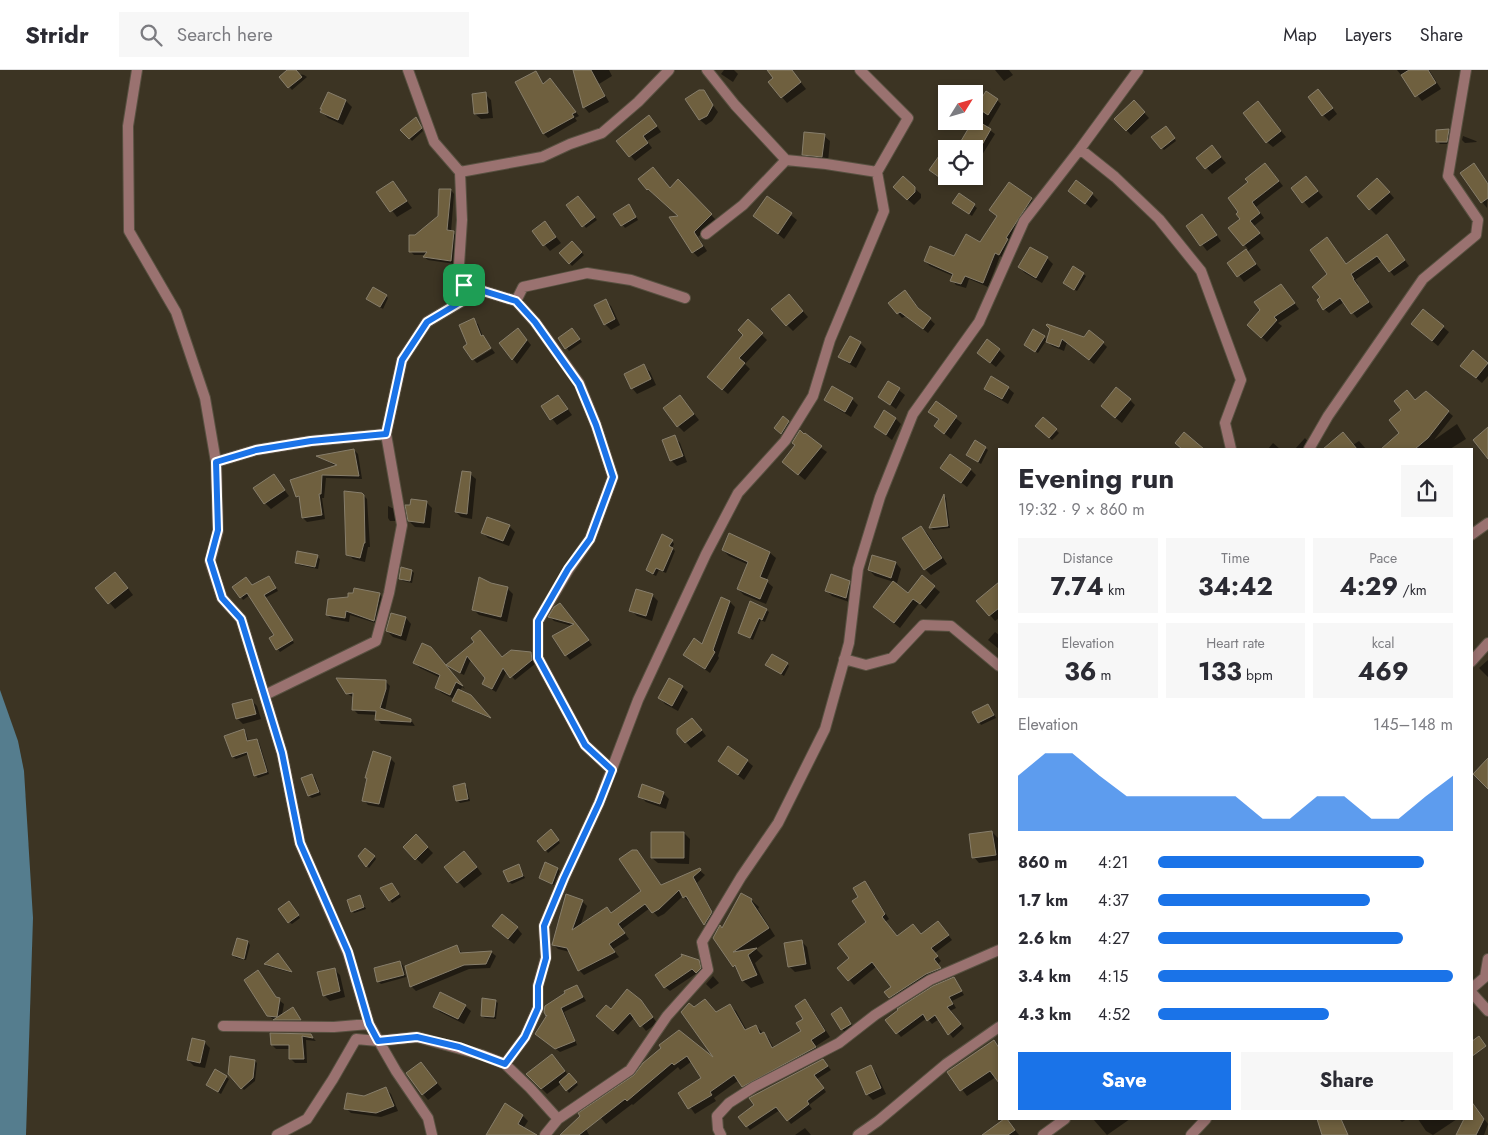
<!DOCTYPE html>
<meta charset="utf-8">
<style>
:root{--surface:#fff;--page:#f7f7f7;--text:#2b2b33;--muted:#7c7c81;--line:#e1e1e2;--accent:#1a73e8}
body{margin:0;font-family:Jost,sans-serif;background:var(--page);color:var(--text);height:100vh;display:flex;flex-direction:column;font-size:19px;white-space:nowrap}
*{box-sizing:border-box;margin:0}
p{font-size:16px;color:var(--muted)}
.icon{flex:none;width:28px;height:28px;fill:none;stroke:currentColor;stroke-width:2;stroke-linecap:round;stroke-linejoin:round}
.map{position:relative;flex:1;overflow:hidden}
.panel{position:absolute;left:998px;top:378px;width:475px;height:672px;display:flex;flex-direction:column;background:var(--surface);border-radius:0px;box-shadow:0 2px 8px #0003}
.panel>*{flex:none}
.needle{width:32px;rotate:53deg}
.tools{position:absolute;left:938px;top:15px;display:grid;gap:10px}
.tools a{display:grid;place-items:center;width:45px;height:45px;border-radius:0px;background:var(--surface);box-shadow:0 2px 8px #0003;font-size:25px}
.pin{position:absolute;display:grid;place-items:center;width:42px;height:42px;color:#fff;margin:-21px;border-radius:10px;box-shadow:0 2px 8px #0006}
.round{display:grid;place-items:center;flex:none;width:52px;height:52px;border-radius:0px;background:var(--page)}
.overview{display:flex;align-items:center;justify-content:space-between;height:85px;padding:0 20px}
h1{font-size:28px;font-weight:700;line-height:38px}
.stats{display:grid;grid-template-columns:repeat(3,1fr);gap:8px;height:85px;padding:5px 20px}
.stats div{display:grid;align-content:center;border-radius:0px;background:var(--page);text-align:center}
.stats b{font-size:25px;font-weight:700}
.stats small{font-size:14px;font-weight:400}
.stats p{font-size:14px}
.chart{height:140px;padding:10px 20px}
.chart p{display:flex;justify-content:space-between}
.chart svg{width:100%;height:90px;margin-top:5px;fill:var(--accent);opacity:.7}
.cta{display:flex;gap:10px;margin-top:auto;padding:10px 20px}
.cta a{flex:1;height:58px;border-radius:0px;background:var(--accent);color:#fff;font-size:20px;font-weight:700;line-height:58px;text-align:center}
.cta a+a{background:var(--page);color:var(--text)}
ul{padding:0 20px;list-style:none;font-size:16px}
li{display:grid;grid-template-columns:80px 60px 1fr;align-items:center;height:38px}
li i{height:12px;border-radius:6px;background:var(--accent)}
header{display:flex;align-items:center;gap:30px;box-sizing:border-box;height:70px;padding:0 25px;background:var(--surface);border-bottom:1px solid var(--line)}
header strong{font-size:24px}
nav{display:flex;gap:28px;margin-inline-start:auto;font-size:18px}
.search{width:350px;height:45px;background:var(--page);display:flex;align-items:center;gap:12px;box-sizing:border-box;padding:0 18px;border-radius:0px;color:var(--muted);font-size:19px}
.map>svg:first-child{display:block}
.water{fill:#557d8e}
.shadow{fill:#0007}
.building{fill:#6f603f;stroke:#877e6b}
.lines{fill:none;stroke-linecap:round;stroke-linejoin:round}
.minor-casing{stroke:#585141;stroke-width:12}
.minor{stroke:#9a7270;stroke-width:10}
.route-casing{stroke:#fff;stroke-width:10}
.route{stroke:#1a73e8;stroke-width:6}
</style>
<header>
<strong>Stridr</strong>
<div class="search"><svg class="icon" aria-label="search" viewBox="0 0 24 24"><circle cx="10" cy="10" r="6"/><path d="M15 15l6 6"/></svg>Search here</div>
<nav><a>Map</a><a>Layers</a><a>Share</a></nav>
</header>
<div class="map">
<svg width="1488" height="1065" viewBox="0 0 1488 1065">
<rect width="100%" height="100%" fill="#3c3423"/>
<path class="water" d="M0,620L18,671L24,701L33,848L26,1065H0Z"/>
<path class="shadow" d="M575,0H609L612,6L599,14L609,32L589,43L584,37Z
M724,0H734L738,4L733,12L721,4Z
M787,0H791L806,19L787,33L770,13Z
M995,0H1009L1013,5L1004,11Z
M1397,0H1429L1441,19L1422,31Z
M287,2L304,5L307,7L292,20L281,7Z
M536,3L544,14L554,13L579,46L575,48L577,51L548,68L544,64L517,13Z
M703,22L718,42L712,51L706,55L700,50L687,29Z
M328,23L346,31L352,37L343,55L328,48L322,42L321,39Z
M485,24L491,30L493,48L481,49L475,44Z
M985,25L997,30L1001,34L987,58L995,64L982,85L962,71L972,56L964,51H974V39L976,41Z
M1324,27L1337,44L1329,51L1323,45Z
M1134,32L1149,48L1131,65L1116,49Z
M1263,39L1286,67L1273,77L1267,72Z
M418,51L423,61L412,71L402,60Z
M654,52L661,62L647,71L652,78L635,91L618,71Z
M1168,60L1176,71L1164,80L1162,78Z
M1448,61L1451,63L1449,74H1440L1438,72Z
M824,66L830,71L828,92L809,90L803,84Z
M1463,66L1476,71L1477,72L1465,73L1462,70Z
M1212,77L1226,93L1212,104L1198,88Z
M939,88L946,93V106H954L948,114L930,100Z
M1474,95L1488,113L1487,138L1482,132Z
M1270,100L1283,116L1256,137L1264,148L1254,156L1264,169L1247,182L1261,200L1244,212L1229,193L1248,179L1230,158L1241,149Z
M1306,108L1323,127L1309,138L1293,118Z
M1377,109L1394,128L1376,145L1358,126Z
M640,110L671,119L678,111L716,150L698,167L707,181L698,187L693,182L680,147L654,123L653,124Z
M393,112L412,138L397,147L378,122Z
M914,118L921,124V128L914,135L900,123Z
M440,120H451L454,124L451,162L457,166L455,194L428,190L424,187L426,185H414L410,181L415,166L439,147Z
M1092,124L1098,130L1091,138L1076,126Z
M959,125L977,138L972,146L956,135Z
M768,127L797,150L784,169L755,146Z
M1031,129L1036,133L1004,189L1000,186L988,217L969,209L966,218L956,215L952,210L953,206L930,196L925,191L954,188L980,173Z
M580,130L597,150L586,158L568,135Z
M631,138L638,150L625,158L615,144Z
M1207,152L1221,171L1207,181L1188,156Z
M545,153L561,173L550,181L533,161Z
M1387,166L1409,196L1394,206L1382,191L1355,210L1358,214L1357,215L1373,237L1357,248L1344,232L1329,243L1324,239L1322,227L1329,205L1327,169L1347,195Z
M572,173L584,185L572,196L561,183Z
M1047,188L1053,194L1042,213L1025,203L1019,197Z
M1073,197L1086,206L1077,221L1067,215Z
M1281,215L1299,239L1278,253L1282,256L1267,272L1254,260Z
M386,226L388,228L383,239L371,231Z
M910,227L921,241L935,254L928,263L906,246L902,248L890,234Z
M605,231L611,236L620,255L611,260L605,254Z
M794,231L808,247L793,261L787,255Z
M473,250L478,254L483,267L491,277L472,288Z
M748,251L767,270L745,294L750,299L728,324L714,312L745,265Z
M1443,257L1449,262L1438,276L1419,260Z
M1052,259L1103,273L1107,277L1094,294L1067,272L1064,281L1052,276L1046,271L1038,283L1028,277L1044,267L1048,271Z
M575,262L582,272L569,281L559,268Z
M522,264L531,275L517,294L500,273Z
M860,273L866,279L856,298L846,292L840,286Z
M492,279L495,283L477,293L474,290Z
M999,280L1005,286L996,297L978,283Z
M1473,282L1488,295V306L1482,313L1468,301Z
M644,296L650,302L656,315L637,324L632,318Z
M888,312L905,325L896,339L880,327Z
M1008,318L1014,323L1008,334L991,324L986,319Z
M1426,323L1453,346L1434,370L1457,354L1466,369L1450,379H1390L1401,363L1403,340L1412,326L1416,331Z
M558,326L572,345L557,355L543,337Z
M680,326L699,350L684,362L678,356Z
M825,329H852L858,335L851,347L831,335Z
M1130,330L1135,335L1122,353L1108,342Z
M936,333L962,353L951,369L935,356L939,350L930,342Z
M783,348L791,355L784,366L778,360Z
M1043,348L1059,363L1052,370L1036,356Z
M896,349L901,354L892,370L876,357Z
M804,366L827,382L805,410L789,397Z
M674,367L680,373L687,392L677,396L671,390Z
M1305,368L1310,374L1308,379H1295Z
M1359,371L1366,379H1324L1326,376L1353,375Z
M976,372L988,380L981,394L968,385Z
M1273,373L1280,379H1268Z
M354,380L358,384L362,409L326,408L324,428H322L325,449L307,452L303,448L301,430L297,426L292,411L337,397L319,386Z
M942,398L970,399L976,405L967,417Z
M470,404L476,409L472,449L461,447L456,442Z
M273,405L289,426L271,439L265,433Z
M362,424L367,429L370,477H368L365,492L353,489L348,484Z
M944,426L946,428L950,458L933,460L931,458Z
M426,432L432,438L430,458L415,457L409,451Z
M388,436L394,439L396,451H390L388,448Z
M509,456L515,462L509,476L488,468L482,462Z
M921,458L927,463L947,494L931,505L925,499Z
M672,471L674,474L672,478L675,481L666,503L659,500L656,506L650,503L647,500Z
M723,480L770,483L776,488L766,511L773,517L766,534L744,525L738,519L749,495L729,486Z
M317,487L320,489L318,499L299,495L296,492Z
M896,493L901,499L897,513L875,506L869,500Z
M412,501L414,503L412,513L403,511L400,508Z
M269,507L278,521L265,528L294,573L280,582L271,569L275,566L250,525L243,530L241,527L253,517Z
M121,509L133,525L115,539L97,518Z
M849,512L855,518L852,533L832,526L826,520Z
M491,514L507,518L513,524L507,552L479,545L473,539Z
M934,517L940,522L926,539L919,533L900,558L880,542L908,524Z
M999,517V548L995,551L990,545Z
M379,524L384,529L379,554L350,545L349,552L332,549L327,545L354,525Z
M652,525L658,531L652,551L637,546L631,540Z
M721,529L730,532L735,537L718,586L719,588L710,603L685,585L703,576Z
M564,538L592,575L570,590L566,585L572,556L554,551L550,547Z
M766,540L769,542L765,552L761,550L753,570L739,562Z
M406,548L411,554L406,571L393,567L387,561Z
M995,562L999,565V579L988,570Z
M475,572L502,588L531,583L534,587L535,594L515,610L507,601L496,622L483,614L486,608L471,589L464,605L446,596Z
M436,585L465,619L462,617L460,621L473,629L489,648L456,633L454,629L442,623L436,618L441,608L420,598L415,593Z
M1488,590V607L1479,598Z
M787,594L789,596L784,606L767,595Z
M386,612L390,616L385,641L411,650L415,656L381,654L377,649V645L358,644L353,639L354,628L347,623Z
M682,617L688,622L678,641L665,634L660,628Z
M251,630L257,636L261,649L243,654L237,648Z
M988,635L996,648L981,655L974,643Z
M698,655L706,666L691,678L686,672Z
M244,660L246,663L249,672L257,670L259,672L269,704L258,708L255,705L249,684L236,689L233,687Z
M390,688L395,693L384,738L368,735L364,730L368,709L366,708Z
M719,691H747L753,696L744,710Z
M312,705L315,708L321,725L312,728L309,726Z
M464,714L467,717L470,731L460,733L458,731L454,717Z
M663,723L669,729L666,739L646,732L640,726Z
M992,762L998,768L999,790L979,793L974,787Z
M684,763L690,769L689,794L658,793L652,788Z
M553,764L560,773L548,783L546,780Z
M416,766L433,783L422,794L404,777Z
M360,786H374L376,789L369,798Z
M641,787L662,816L699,800L705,805L697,813L716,848L710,859L690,831L689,832L683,826L664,844L658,847L650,838L622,859L629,869L613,879L619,887L584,905L579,900L570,882L558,879L553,874L582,831L587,836L580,857L607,839L612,844L642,821Z
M470,788L482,804L464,818L446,797Z
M518,796L525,808L512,814L509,812Z
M558,799L560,801L554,815L540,808Z
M865,812L869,817L889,849L885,852L897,867L921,865L942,857L952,870L935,883L941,891L938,894L944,903L894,932L889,927L893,917L877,896L854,915L839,898L851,888L867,852L860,827Z
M395,818L401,827L392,833L390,830Z
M360,827L366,839L354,843L352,841Z
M751,830L759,837L758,839L775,866L756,879L763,886L755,893L764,913L751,918L743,911L739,902L714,867Z
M291,835L300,848L292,854L289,852Z
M517,858L522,864L514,874L499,862Z
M248,872L250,875L246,890L236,888L233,885Z
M802,872L807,877L811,899L795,902L789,896Z
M457,877L463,884L491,882L496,886L490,898L469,899L416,921L411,916Z
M280,887L292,903L267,896L265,894Z
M698,891L703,896L705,903L701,907L697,903L670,921L665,917Z
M400,893L403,895L406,907L381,914L378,911Z
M334,899L340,905L345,927L330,931L324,925Z
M258,901L277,929L284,934L282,945L295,941L302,952H277L268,945Z
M713,906L719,913L711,919L706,914Z
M954,908L964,925L952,931L956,938L950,941L964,958L953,968L939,949L932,954L927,948L901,967L887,951Z
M577,916L586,931L564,942L577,975L560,982L536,964L548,947L547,945Z
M495,931L498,933L496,949L485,948L482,946Z
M805,931L810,936L830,967L816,976L820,983L748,1021L739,1010L714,1028L716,1031L695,1044L680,1023L703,1008L692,991L680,1000L678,997L633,1035L632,1034L606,1054L591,1036L635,1006L662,978L717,992L694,939L716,943L730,936L736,941L747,961L756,956L769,969L774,979L803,962Z
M465,936L471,941L464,954L440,942L435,937Z
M646,937L657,953L646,961L635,947L618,965L598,946L612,941Z
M843,942L853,957L845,962L842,959Z
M271,965H310L316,971L306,970L307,993H295L291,989L290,979H276L272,975Z
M204,972L210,978L205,998L194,996L188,990Z
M994,972L999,977V1005L967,1026L949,1002Z
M823,990L831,1000L817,1009L826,1022L809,1035L812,1039L791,1054L780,1040L750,1060L747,1056L756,1036Z
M255,991L257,993L255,1011L244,1020L229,1004Z
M558,992L568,1005L569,1004L578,1015L569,1023L562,1013L547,1024L528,1005Z
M421,993L442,1019L428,1030L423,1024Z
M870,997L876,1003L886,1024L873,1030L867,1024Z
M226,1007L229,1009L221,1024L207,1015Z
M386,1019L391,1024L398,1041L381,1047L351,1043L346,1038L364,1027Z
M1471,1031L1488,1054L1484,1065H1461L1459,1063L1466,1049H1471Z
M523,1046L528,1051L523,1059L535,1065H488Z
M1006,1049L1019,1065H992Z
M1093,1049H1130L1107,1065Z
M1319,1049H1341L1348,1065H1324Z
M1399,1049H1407L1402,1052Z
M1418,1049H1457L1433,1065L1426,1061Z
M584,1055L589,1065H562Z
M805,1058L811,1065H795Z"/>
<path class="building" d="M287,0H296L302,7L288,18L279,7Z
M573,0H591L605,26L583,38Z
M767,0H792L801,12L781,28L768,12L773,8Z
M1409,0H1428L1436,13L1415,27L1401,5Z
M536,1L543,14L550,8L576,42L572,44L574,47L543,64L515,12Z
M1318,19L1333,38L1322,46L1308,27Z
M699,20H704L713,35L707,46L699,50L685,29Z
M986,21L998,29L988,45L976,37Z
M328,22L346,30L338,50L320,42L322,39H320Z
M486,22L488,43L474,44L472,24Z
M1134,30L1145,42L1126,61L1114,49Z
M1258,31L1281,61L1266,73L1243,43Z
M649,45L657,56L643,66L648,73L629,87L616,71Z
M416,47L422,58L409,69L400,60Z
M974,49L991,59L978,82L961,71Z
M1166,56L1175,68L1161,79L1151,67Z
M1449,59L1447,72H1436V60Z
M804,62L825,64L822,87L802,85Z
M1212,75L1221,87L1205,99L1196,88Z
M939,86L946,92V112L929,100Z
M1265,93L1279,111L1252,132L1260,143L1250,151L1260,163L1243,176L1228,158L1240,149L1236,144L1238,142L1228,128L1248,112L1245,109Z
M1474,93L1488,114V128L1481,133L1460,103Z
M653,97L670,118L678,109L712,144L694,162L703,176L692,183L669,147L678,146L648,119L647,120L638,109Z
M903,106L915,117V122L907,130L893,117Z
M1306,106L1318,121L1302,133L1291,118Z
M1377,108L1390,122L1369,140L1357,126Z
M1076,110L1093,123L1085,134L1068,121Z
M393,111L407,131L390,142L376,122Z
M1009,112L1032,128L1006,168L1008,169L999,185L995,183L983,213L965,206L961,214L950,211L953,204L924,191L930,176L954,186L966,164L980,172L997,146L989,140Z
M439,119H451L447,160L454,161L451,191L423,187L427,182H409V165H415L438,146Z
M959,123L975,134L969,144L952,133Z
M578,126L595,147L582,157L566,135Z
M767,126L792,143L778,164L753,146Z
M629,134L636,147L621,156L613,144Z
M1202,144L1217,165L1200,176L1186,156Z
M545,151L556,167L543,176L532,161Z
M1387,164L1405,190L1389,202L1377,186L1351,204L1354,209H1353L1369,232L1351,244L1340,228L1323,240L1317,230L1320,227L1312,217L1327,204L1310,180L1327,167L1346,194Z
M572,171L582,182L569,194L559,183Z
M1030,177L1048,187L1036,208L1018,197Z
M1246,179L1256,194L1237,207L1227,193Z
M1073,196L1084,203L1074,220L1063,213Z
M1281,214L1295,233L1274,247L1277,250L1261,268L1247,255L1260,240L1254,232Z
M373,217L387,225L380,237L366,229Z
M905,220L918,238L931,248L923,259L900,242L897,244L888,233Z
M789,224L803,241L786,256L771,239Z
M606,229L615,249L604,255L594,235Z
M1423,239L1444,256L1432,271L1411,254Z
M474,248L481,266L483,265L491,278L472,290L463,277L467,274L459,255Z
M748,249L763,263L739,288L745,293L722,320L707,307L743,265L738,260Z
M1047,254L1084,267L1089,260L1104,272L1089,290L1062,269L1059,277L1046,272L1050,259L1046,255Z
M518,258L527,270L512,290L499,273Z
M572,258L580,269L565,279L558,268Z
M1033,259L1045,266L1035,282L1024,275Z
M850,266L861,272L850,293L838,287Z
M987,269L1000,279L990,293L977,283Z
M1473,280L1488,293L1476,308L1460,296Z
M644,294L651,309L631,319L624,304Z
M991,306L1009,317L1002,329L984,319Z
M888,311L900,318L890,335L878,327Z
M832,316L853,328L845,342L824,330Z
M1116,317L1131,329L1115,348L1101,336Z
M1407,320L1415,330L1426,321L1449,341L1428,368L1415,379H1381L1399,363L1389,350L1401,340L1394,331Z
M558,325L568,339L550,350L541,336Z
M680,325L694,344L677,357L663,338Z
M936,331L957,346L944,364L934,356L939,349L928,342Z
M884,340L896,348L886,365L874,357Z
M783,346L789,351L781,364L774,358Z
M1043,347L1057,359L1049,368L1035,356Z
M1488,357V389L1473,370Z
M800,360L804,364L805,363L822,376L798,405L782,392L795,375L792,373Z
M1184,362L1204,379H1182L1175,373Z
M1343,362L1357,379H1323Z
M675,365L683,386L670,391L662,370Z
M975,370L986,377L978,392L966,385Z
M354,379L359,406L322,405L321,424H319L322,445L302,448L299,426L296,427L290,410L337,395L316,386Z
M950,384L971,399L961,413L940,398Z
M462,401L471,402L467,444L455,442Z
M274,404L285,420L264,434L253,418Z
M344,421L362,423L364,425L365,473H364L360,488L346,485Z
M944,424L948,456L929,458Z
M411,429L427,431L424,453L408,451L405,435H410Z
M487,447L510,455L503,471L481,463Z
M921,456L942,488L924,500L902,468Z
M729,463L770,482L760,507L768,510L760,529L737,519L748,492L722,480Z
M662,464L673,470L669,476L673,478L663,501L656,498L653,504L646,500Z
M297,481L318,485L315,497L295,493Z
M872,485L896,492L891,508L868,500Z
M401,497L412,500L410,511L399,509Z
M115,502L128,518L108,534L95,518Z
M831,504L850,511L846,528L825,521Z
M922,505L935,516L920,534L913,529L894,553L873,537L893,511L908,523Z
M269,506L276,518L264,525L293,570L276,580L269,568L274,565L247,523L240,528L232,517L246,507L252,515Z
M479,507L491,513L508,517L501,547L472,540Z
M999,512V538L989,546L976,531Z
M354,518L380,523L374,551L346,541L345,548L326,545L328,529L348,527V523H353Z
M636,519L653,524L646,546L629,541Z
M721,527L730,531L713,580L715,582L705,599L683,585L694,568L702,574Z
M750,531L767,539L762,550L759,548L750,568L738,563Z
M560,533L589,570L565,586L552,566L574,554L548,547L554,537Z
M391,543L406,547L401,566L386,561Z
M480,560L502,587L511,580L531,582L532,590L510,608L503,598L492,619L482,614L485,608L467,586L460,603L446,595L474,572L471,568Z
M422,573L431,577L463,616L456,612L450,625L435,618L440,605L413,593Z
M772,584L788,593L781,604L765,595Z
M336,608L386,610V619L380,638L411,649V652L375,650L376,641L352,640L353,623L346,624Z
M669,608L683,616L672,636L658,628Z
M458,619L471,625L491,648L452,631Z
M252,629L256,644L236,649L232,634Z
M988,634L994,645L978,653L972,642Z
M692,648L702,660L685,673L677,664V659Z
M244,659L247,671L257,669L267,702L254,706L247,682L232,687L224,666Z
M728,676L748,690L738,705L718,691Z
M373,681L391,687L379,734L362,731L367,708H365Z
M1488,688V719L1473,704Z
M312,704L319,722L308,726L301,708Z
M465,713L468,729L456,731L453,716Z
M642,714L664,722L660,734L638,727Z
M551,759L559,770L545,781L537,771Z
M992,761L996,785L972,788L969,764Z
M651,762H684V788H651Z
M416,764L428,777L415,790L403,777Z
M365,778L375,786L366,797L358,786Z
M632,780H637L661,815L700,798L701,800L693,807L712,842L704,855L686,826L683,828L679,820L659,839L652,843L645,834L618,854L625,863L609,874L615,882L578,901L567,878L552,875L566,824L583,830L572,860L607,837L611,843L641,821L619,789Z
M464,781L477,797L457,813L444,797Z
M545,792L558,798L552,814L539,808Z
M519,794L523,806L508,812L503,801Z
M865,811L885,844L882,847L897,866L913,854L921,864L938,851L949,865L931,878L938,886L934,889L941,898L926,904L889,928L884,922L891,917L872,892L848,911L837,898L849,888L838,874L866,852L852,831L858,827L853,818Z
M392,813L399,824L389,831L380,818Z
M741,823L752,829L751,831L769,858L733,882L757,878L748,885L757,905L742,911L735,895L733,897L713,868L720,855L722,858Z
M360,825L364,837L351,842L347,830Z
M289,831L299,845L288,853L278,839Z
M502,844L518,857L508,869L492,856Z
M237,868L248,871L244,889L232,885Z
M802,870L806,894L788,897L784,873Z
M457,875L460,883L492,881L486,894L464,895L410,917L405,896Z
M278,883L292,902L264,894Z
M681,884L699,890L701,898L696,903L692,899L664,918L655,905L682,886Z
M400,891L404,905L377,912L374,898Z
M335,898L340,921L323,926L317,902Z
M258,900L276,927L280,928L277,947L267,946L244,910Z
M954,907L962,921L949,927L953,934L947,937L961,954L948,965L935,945L927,951L923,944L896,964L885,950L898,940L897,939L933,916Z
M577,915L583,927L561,938L575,971L555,979L535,964L547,945L546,946L544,942L545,936L565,923L564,921Z
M627,919L641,930L653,947L640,957L630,943L613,961L596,946L606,935L611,939Z
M440,922L466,935L458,949L433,937Z
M482,928L496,930L494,947L481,946Z
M705,929L716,942L730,934L745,960L756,955L760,964L764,962L772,978L801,961L796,953L803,949L795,936L805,929L825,961L811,970L816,977L742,1017L734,1005L710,1022L712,1025L688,1039L678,1023L701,1008L687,986L674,995L672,993L627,1031L625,1029L579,1065H560L580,1046L578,1043L634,1005L643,993L661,978L659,975L679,960L713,987L681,942L689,933L694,937Z
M293,937L301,950H273Z
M841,937L851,954L841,960L831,944Z
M270,963L311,964L313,968L302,966L304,989H289V975H271Z
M1479,966L1486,976L1471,987V972Z
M192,968L205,971L200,993L187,990Z
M994,970L999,978V1013L990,1001L960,1021L947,1002Z
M552,984L565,1001L541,1019L526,1004Z
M230,986L255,990L253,1008L241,1019L228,1004Z
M823,989L828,996L814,1005L824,1018L807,1031L809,1034L787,1051L776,1037L746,1057L738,1047L754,1035L749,1028Z
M421,992L437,1013L422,1025L406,1003Z
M871,995L881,1018L866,1025L856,1002Z
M215,999L227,1006L218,1022L206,1015Z
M569,1003L577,1012L566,1021L559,1012Z
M386,1017L394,1036L376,1043L344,1039L347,1023L364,1026Z
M1471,1031L1484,1049L1476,1065H1456L1464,1049H1471Z
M505,1033L523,1045L518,1054L537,1065H486Z
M1004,1049H1007L1015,1060L1008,1065H982Z
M1317,1049H1341L1348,1065H1322Z"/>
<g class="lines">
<g class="minor-casing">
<path id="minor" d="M137,0L128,56L129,161L176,242L205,328L216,392L218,461L210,491L222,528L241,549L282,683L300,773L348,883L369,954L396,1001L428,1048L432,1065
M707,0L735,35L786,90L826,94L877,102
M1080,79L1115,107L1159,149L1201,201L1241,310L1225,353L1231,379
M460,102L542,87L570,74L602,63L638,32L669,0
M706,164L743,135L786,90
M464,215L516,231L535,252L579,313L596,355L613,407L590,469L569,499L538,551V588L585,675L612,700
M516,231L523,217L587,203L631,210L685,228
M1309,379L1328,346L1423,209L1476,165L1478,150L1448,106L1466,0
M216,392L256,380L311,371L386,364
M1471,465L1488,453
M844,589L866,595L892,588L923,555L951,556L999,596
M1471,592L1488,573
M265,625L376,571L389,523L402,455L386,364L402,290L427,252L464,230V215L459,195L462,150L460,102L434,72L408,0
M1471,919L1485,907L1488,889
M1471,922L1488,941
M223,956L334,957L369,954
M505,994L525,967L538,938V916L546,887L544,856L564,808L599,733L638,630L706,484L738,423L785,371L813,326L830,270L884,141L877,102L908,48L860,0
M277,1065L307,1049L333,1009L356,969L378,971L417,967L482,985L505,994L530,1018L558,1049
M545,1065L558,1049L630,1000L667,946L708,900L702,872L741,807L778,753L825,659L849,573L858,499L880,427L913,344L979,252L1024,151L1080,79L1138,0
M721,1065L718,1059L717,1046L729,1033L754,1017L839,973L875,945L930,910L999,880
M858,1065L878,1051L946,994L999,957
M1043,1065L1065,1049
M1191,1065L1206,1049"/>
</g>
<use href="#minor" class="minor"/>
</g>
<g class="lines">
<g class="route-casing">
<path id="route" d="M464,215L516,231L535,252L579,314L596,355L613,407L590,469L568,499L538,551V588L585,675L612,700L599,733L564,808L544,856L546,888L538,916V938L525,967L505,994L459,977L417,967L378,971L369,954L348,882L300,773L282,683L241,549L222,528L210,490L218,460L216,392L256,380L311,371L386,364L402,290L427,252L464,230Z"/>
</g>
<use href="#route" class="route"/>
</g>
</svg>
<div class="tools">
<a><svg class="needle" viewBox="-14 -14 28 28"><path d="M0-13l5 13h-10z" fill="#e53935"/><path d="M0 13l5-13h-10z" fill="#7c7c81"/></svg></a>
<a><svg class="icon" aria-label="locate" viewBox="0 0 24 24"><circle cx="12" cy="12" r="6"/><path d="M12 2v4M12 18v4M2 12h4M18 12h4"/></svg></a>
</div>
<div class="pin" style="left:464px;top:215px;background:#1e9e55"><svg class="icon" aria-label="arrive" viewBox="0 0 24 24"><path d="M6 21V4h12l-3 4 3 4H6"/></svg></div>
<section class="panel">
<div class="overview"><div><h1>Evening run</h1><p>19:32 · 9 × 860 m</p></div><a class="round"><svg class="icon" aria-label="share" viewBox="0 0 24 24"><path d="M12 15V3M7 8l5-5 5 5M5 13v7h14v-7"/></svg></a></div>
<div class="stats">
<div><p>Distance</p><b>7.74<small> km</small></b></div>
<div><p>Time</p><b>34:42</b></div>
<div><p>Pace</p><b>4:29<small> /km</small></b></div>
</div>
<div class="stats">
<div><p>Elevation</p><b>36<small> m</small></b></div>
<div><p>Heart rate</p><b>133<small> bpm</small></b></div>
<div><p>kcal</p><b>469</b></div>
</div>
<div class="chart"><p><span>Elevation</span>145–148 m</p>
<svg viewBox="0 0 160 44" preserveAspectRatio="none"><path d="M0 44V17L10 6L20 6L30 17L40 27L50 27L60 27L70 27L80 27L90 38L100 38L110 27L120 27L130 38L140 38L150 27L160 17V44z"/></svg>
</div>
<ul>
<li><b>860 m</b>4:21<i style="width:90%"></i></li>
<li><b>1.7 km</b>4:37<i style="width:72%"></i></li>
<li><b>2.6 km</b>4:27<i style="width:83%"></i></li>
<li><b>3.4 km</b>4:15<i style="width:100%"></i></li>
<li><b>4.3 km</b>4:52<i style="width:58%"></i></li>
</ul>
<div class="cta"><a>Save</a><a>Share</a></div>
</section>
</div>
